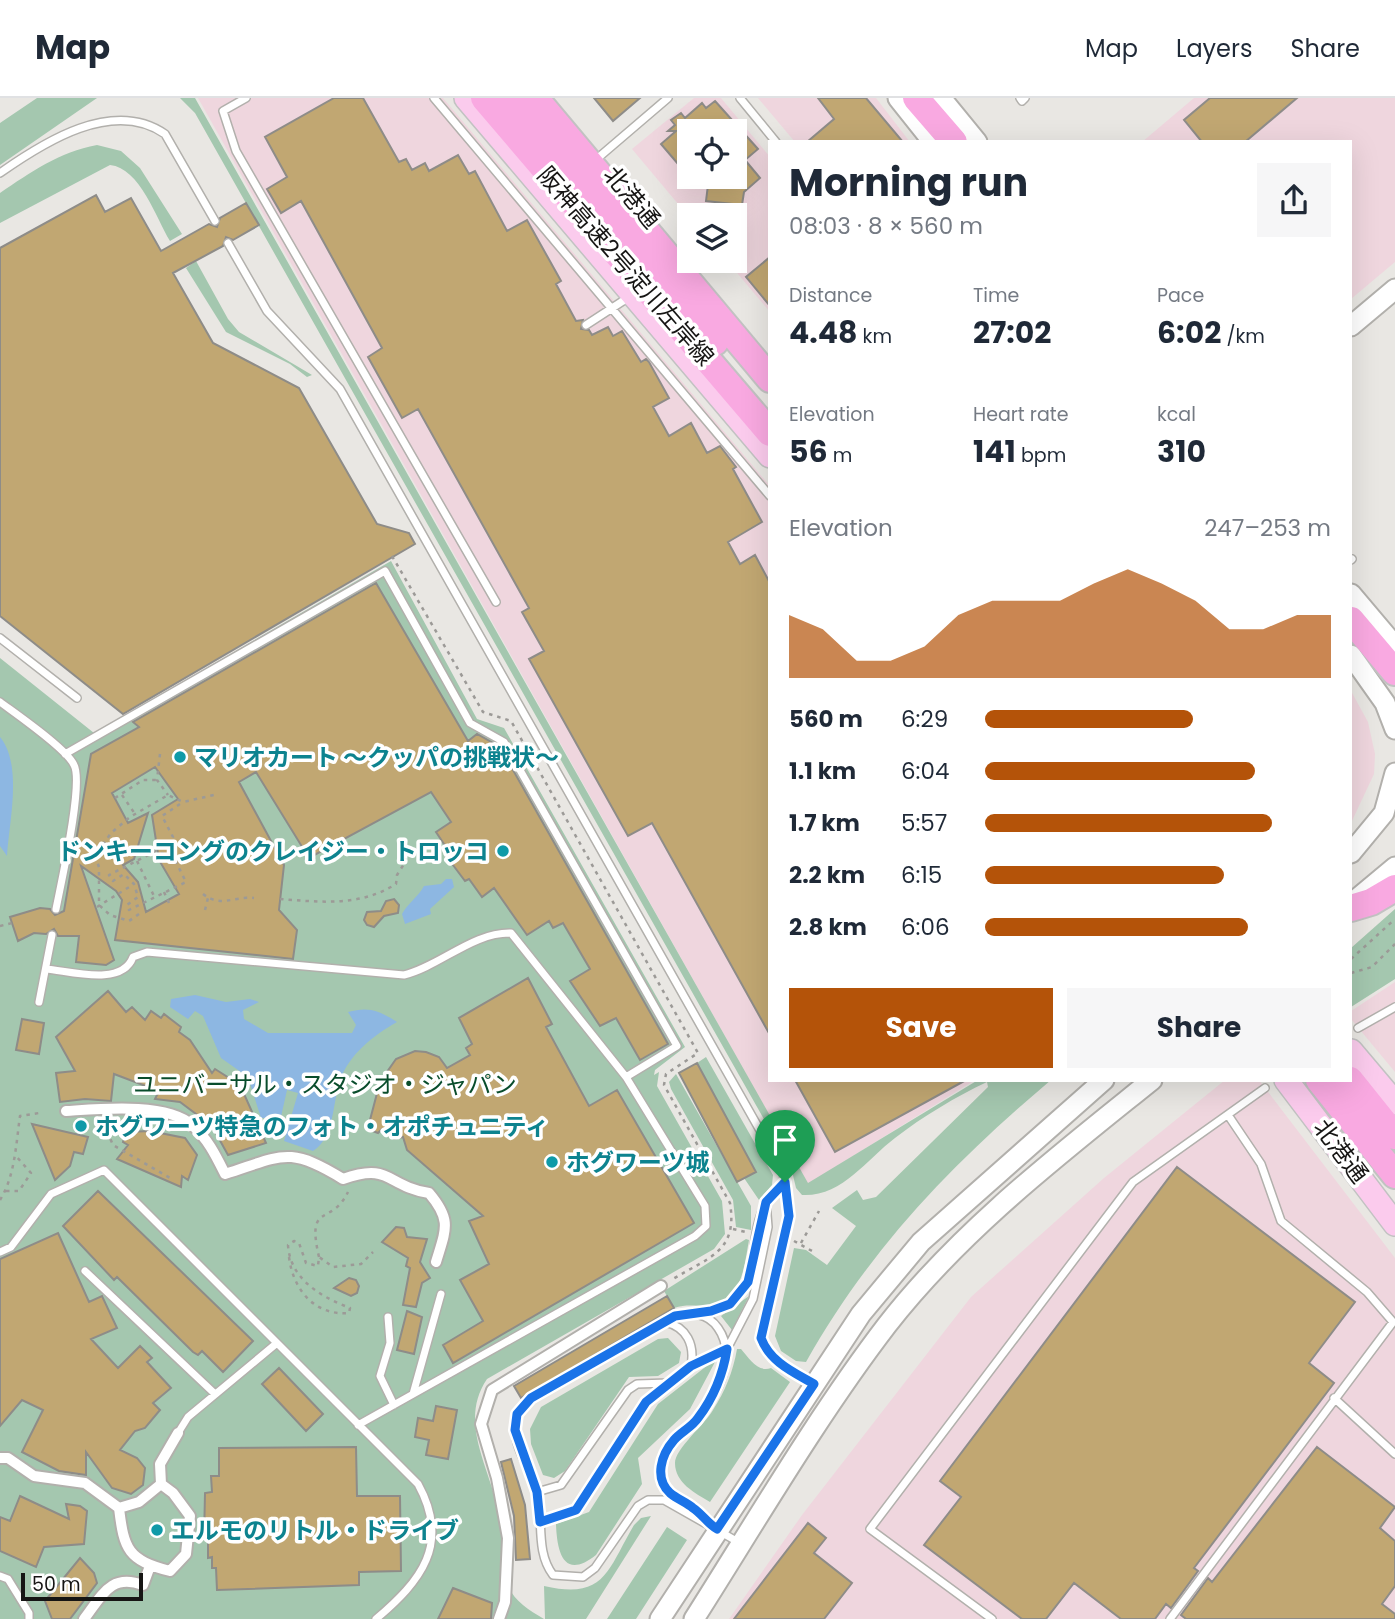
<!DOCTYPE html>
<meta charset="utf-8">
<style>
:root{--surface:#fff;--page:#f6f6f7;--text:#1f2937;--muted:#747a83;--line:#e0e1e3;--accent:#b45309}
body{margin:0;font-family:Poppins,"Noto Sans JP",sans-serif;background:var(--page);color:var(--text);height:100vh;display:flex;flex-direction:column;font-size:26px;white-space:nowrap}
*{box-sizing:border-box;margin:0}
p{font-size:23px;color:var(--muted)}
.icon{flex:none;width:38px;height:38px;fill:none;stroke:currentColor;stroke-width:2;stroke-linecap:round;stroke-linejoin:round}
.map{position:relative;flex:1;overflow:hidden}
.side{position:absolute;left:768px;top:42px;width:584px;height:942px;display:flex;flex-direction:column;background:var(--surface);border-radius:0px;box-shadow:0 7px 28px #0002}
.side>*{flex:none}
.tools{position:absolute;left:677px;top:21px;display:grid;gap:14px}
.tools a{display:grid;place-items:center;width:70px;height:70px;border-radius:0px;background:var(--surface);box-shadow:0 7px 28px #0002;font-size:35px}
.scale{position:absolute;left:21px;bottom:18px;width:122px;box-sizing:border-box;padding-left:7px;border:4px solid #161514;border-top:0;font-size:19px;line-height:24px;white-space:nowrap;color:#161514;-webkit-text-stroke:5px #fff;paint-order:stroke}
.pin{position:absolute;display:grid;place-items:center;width:60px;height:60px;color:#fff;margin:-72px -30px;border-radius:50% 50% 50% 0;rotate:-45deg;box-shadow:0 0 7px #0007}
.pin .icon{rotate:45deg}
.round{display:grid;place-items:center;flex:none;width:74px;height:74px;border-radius:0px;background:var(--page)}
.overview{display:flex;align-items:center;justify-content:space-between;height:119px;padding:0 21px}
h1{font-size:38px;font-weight:700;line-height:52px}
.figures{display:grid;grid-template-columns:repeat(3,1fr);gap:10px;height:119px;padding:7px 21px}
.figures div{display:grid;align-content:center}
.figures b{font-size:30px;font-weight:700}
.figures small{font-size:19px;font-weight:400}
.figures p{font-size:19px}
.chart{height:196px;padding:14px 21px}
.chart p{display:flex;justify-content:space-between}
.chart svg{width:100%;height:126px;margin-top:7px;fill:var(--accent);opacity:.7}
.button{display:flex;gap:14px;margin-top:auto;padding:14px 21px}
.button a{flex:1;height:80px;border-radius:0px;background:var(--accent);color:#fff;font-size:28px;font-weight:700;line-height:80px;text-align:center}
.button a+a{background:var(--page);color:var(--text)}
ul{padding:0 21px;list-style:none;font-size:23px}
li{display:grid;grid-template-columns:112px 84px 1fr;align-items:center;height:52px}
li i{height:18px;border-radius:9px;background:var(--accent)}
header{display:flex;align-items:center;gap:42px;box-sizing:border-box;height:98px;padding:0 35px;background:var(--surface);border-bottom:2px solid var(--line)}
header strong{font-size:33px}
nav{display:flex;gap:38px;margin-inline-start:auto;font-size:24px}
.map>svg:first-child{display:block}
.industrial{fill:#efd6de;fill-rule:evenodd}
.green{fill:#a4c7af}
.water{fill:#8db7e2}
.building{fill:#c1a772;stroke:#8e8c88;stroke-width:2;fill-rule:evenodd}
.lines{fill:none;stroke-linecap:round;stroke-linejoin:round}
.service-casing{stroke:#b2b0ac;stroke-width:10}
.pedestrian-casing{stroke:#b2b0ac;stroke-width:14}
.tertiary-casing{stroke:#b2b0ac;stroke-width:23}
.primary-casing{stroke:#c2c2c2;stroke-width:26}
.motorway-casing{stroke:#c2c2c2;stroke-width:30}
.path{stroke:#9c9a97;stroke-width:2.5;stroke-dasharray:3.5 5;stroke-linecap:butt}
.service{stroke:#fff;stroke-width:7}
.pedestrian{stroke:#fff;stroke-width:10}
.tertiary{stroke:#fff;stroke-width:19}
.primary{stroke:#fbcbed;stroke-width:23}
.motorway{stroke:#f9a9e1;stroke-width:26}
.route-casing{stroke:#fff;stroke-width:14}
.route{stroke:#1a73e8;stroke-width:9}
.culture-dot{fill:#0f9aa8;stroke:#fff;stroke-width:2.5}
.labels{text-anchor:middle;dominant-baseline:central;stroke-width:7;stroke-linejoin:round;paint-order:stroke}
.street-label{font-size:24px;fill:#161514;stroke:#fff}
.culture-label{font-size:24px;font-weight:bold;fill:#0d838f;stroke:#fff;text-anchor:start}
.park-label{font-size:24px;fill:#094d2c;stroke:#fff}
</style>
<header>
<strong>Map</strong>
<nav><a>Map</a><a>Layers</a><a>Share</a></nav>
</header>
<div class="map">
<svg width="1395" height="1521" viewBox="0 0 1395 1521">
<rect width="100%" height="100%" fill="#e9e7e3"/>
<path class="industrial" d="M198,0H443L770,388V982H975L808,1086Z
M694,0H721L770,59V214L727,163H735V117L689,119L632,51ZM690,33H735V79H690Z
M758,0H876L910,44H795Z
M1194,0H1395V164L1351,201V44H1142Z
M1351,593L1368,624L1375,656L1374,676L1351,725Z
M1395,884V974L1351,921V913Z
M1225,982H1259L1395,1160V1521H729L802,1417L971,1199L1104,1080Z"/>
<path class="green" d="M37,0H97L0,67V25Z
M180,0H195L808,1085L978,982H1051C953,1065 870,1150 806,1264L796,1263L781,1253L775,1238L794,1150L806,1152L827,1167L856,1128L832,1110L857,1092L863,1102L876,1099L988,989L987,984C957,998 922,1019 895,1040C866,1062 842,1099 802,1097L796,1090L791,1069L195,15Z
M97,47L121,53L140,70L182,136L170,143C156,120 140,70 110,67L0,125V95C31,74 59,54 97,47Z
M196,163L228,221L239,234L312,277L307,279L290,266L226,234L186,170Z
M391,463L477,621L504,630L685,949L655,972L654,977L659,974L657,988L722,1103L725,1136L714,1151L487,1281C457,1325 492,1373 500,1420C503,1440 499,1465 506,1484C513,1502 527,1511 544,1521H0V560L94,635Z
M1395,811V881L1351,909V850Z
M706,959L773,1077L772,1087L759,1102L744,1080L755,1073L697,965Z
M676,976L751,1108V1132L736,1129L733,1102L671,991L669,984Z
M746,1141L749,1142C744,1169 742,1205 707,1208C695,1208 686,1206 674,1210L664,1193Z
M749,1198L732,1232L721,1218Z
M668,1240L681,1254L679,1265L658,1278L629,1279L565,1373L554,1380L543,1377L531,1346L530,1331L541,1309L658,1241Z
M737,1251H741C749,1260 758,1275 771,1270L790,1284L710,1404C695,1395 675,1385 675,1365C675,1351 705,1326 713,1312C725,1293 733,1274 737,1251Z
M713,1263L715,1264L690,1311L638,1360L642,1386L596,1457C563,1483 557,1453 556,1426L589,1414L658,1306Z
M651,1418L586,1521H545L544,1488C605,1502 607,1473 634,1427L641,1420Z
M667,1429L687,1442L636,1521H607Z"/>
<path class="water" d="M0,639C23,667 9,724 7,758L0,748Z
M446,781H452L454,789L430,811L431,816L405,826L402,816C408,805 418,799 424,788L441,786Z
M195,897L226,904L250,901L259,904L243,912L244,921L268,935H352L356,927L348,914C369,908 380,913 397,924C374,937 348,957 340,983C332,1006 335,1039 313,1053L284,1043L298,995L287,992L276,1041L269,1039L265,1020H261L248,979L221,960L203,918L195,913L188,921L170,909L171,901Z"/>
<path class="building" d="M334,0H363L399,64L406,61L412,72L425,65L429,73L458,57L469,76L475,73L507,133L527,122L561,183L556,186L576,223L583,222L581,231L589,232L592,237L608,229L613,238L622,233L641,264L646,261L649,264L669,300L653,309L669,338L691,325L707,355L720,348L736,369L733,371L762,424L728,444L740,466L755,457L770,485V937L652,725L628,738L529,561L544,553L522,514L529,510L418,311L402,320L368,259L382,250L301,103L281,115L267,91L287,79L265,39Z
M594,0H640L613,23Z
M818,0H866L903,44H807L834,21Z
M1210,0H1297L1245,44H1202L1184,22Z
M715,3L758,51L745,62L760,80L744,94L742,107L706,103L709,79H735V33H690V80L661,46L676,33H668L675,27L671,22L681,15L685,20L702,5L706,10Z
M96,97L105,114L131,100L161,153L209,126L217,129L220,120L246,105L259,127L233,142L226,139L223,148L173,175L213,245L299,290L377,426L409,435L415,446L123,616L0,518V150Z
M770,159V208L746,179Z
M376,485L468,643L477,636L500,649L668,946L640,962L616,920L600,928L570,883L590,871L563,825L553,830L549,823L527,837L494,790L482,799L469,781L465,783L444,755L448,752L436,734L451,724L431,694L309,760L256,674L239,684L284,767L279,812L297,832L293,861L115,842L122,802L116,793L81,768L114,862L106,867L76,864L79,838H58L54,831L46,836L34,835L18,843L10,819L40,810L50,811L55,817L64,813L91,656L139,629L133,624ZM155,669L178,701L152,717L159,762L179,796L146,814L138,784L123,767L134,761L148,715L128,725L112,695Z
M394,801L399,807L398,815L384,818L374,829L367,827L364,822L367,814L381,813L386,803Z
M528,880L552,926L546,929L589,1008L617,992L694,1125L453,1265L443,1247L483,1223L460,1182L489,1166L469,1123L483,1118L407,1052L403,1039L394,1041L382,1031L378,1035L370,1032V1022L380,984L396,961L415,953L426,954L439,959L447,970L470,957L466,950L472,946L459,920Z
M108,893L126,914L132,909L145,922L151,913L161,920L164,916L181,929L179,934L190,942L212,975L215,971L240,987L266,1045L228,1057L212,1028L180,1004L155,1001L159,993L114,976L111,1003L85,1001L60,1004L56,975L75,973L56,939Z
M22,921L44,925L39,956L16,952Z
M697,965L756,1074L737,1084L679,975Z
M795,982H966L835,1054Z
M32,1026L88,1039L83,1056L74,1054L70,1068L55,1082Z
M150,1033L185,1040L197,1057L188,1082L182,1078L181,1089L117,1061L128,1047L123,1044L126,1034Z
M1177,1069L1355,1204L1309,1265L1334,1285L1194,1470L1198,1473L1171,1510L1166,1506L1155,1521H1121L1074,1485L1046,1521H1022L924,1447L961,1399L940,1383Z
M98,1093L253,1243L223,1274L202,1253L198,1257L193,1254L117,1179L114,1182L63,1128Z
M396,1129L404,1130L407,1139L427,1141L420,1164L430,1180L422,1185L416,1209L403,1207L410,1170L406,1168L408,1160L382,1144Z
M58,1135L89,1204L102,1198L117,1230L91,1241L118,1270L140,1248L152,1260L147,1264L171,1290L153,1305L160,1312L145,1330L135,1333L120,1352L137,1360L145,1370L143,1387L131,1396L112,1390L86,1354V1377L59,1373L22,1354L43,1312L22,1302L0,1328V1161Z
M349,1180L356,1182L359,1188L357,1195L351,1198L334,1190Z
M667,1198L674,1210L521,1300L514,1288Z
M407,1213L422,1219L414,1256L397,1252Z
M279,1270L323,1316L306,1333L262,1286Z
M436,1308L457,1312L448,1361L426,1357L429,1342L415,1339L418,1320L433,1323Z
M356,1349L357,1398H400L401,1473L359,1474V1487L217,1492L216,1470H212V1459L208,1460V1441H204L205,1395L212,1394L211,1378H219V1350Z
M1317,1349L1395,1409L1380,1430L1395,1443V1488L1382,1506L1395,1516V1521H1186L1181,1517L1208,1480L1212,1484Z
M511,1361L525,1407L530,1461L516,1462L514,1418L501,1364Z
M20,1398L69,1421L66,1406L80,1408L87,1413L84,1446L44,1449L36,1469L0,1453V1419L10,1423Z
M808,1425L826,1440L814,1455L852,1485L824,1521H734Z
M80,1460L94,1475L97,1485L70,1521H52L45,1503Z
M453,1490L492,1505L491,1521H438Z"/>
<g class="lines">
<g class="service-casing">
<path id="service" d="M246,0L223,13L236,53L496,504
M434,0L770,398
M740,0L776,44
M1020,0L1022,3L1025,0
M599,59L668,0
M0,75C44,44 113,0 165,36L215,123
M228,145L267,213L340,291L783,1073L789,1118L761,1240C770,1264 793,1273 814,1286
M586,227L629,199
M1351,462L1352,461
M0,540L77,600
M0,604C16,616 67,651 74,667C84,685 61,785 56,811
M65,656L385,473L470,625L504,644L677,948L626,979
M46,871C70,873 122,889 133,859L147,854L404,877C440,868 473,834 511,835L626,979L705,1108L706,1128L695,1138L358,1327
M39,904L52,837
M1358,930L1395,909
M0,1154L11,1149L51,1096L104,1072L418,1386C451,1446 421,1483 376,1521
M85,1173L215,1296
M697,1215C772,1206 741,1151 766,1105C770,1097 779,1091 785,1085
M388,1219L390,1245L380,1278L394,1307
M665,1224C687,1229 695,1247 691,1268
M413,1296L441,1196
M1334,1300L1395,1356
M178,1335L188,1319L277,1245
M537,1394L561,1387L628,1292L637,1286L668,1285L691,1268L727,1251L753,1201L768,1129L766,1104
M705,1423C691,1406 662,1398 661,1373C660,1349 683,1338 697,1322C717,1299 738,1258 718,1230C707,1214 692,1215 675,1218L531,1300C522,1310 514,1318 515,1332C516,1354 532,1373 537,1394C544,1422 535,1453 553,1477L583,1479L595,1470L638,1408L648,1402H664L740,1445
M540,1424L576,1412L646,1304L667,1286
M0,1478L8,1481L29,1515V1521
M992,1521L870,1431L1133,1084L1265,990
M1170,1521L1393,1224L1367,1194L1281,1123L1261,1066L1228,1017"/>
</g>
<g class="pedestrian-casing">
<path id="pedestrian" d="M66,1013C99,1011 166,1004 192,1027C208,1041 216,1058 225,1076C282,1058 288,1047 343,1081C391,1064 386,1088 429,1095C452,1122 446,1131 436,1164
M0,1360H8L34,1378L85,1385L119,1410C124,1452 128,1462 170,1473L186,1456L190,1418L173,1395L161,1386L139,1404L119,1410
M161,1386L160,1366L178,1335
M84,1521C102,1498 110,1475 143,1487L150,1468
M499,1521L505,1504L508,1440L497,1380L481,1326L492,1292L661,1188"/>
</g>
<g class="tertiary-casing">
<path id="tertiary" d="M898,0L933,44
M941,0L977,44
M1351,228L1395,191
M1351,496L1395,548
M1351,557L1385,605L1395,631
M1351,755L1384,715L1395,675
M1353,804L1395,769
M660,1521L861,1216L921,1144L1104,982
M694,1521C755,1425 818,1317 887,1227C961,1132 1059,1057 1152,982"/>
</g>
<g class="primary-casing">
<path id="primary" d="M466,0L770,358
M1351,953L1395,1005
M1286,982L1395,1126"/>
</g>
<g class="motorway-casing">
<path id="motorway" d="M484,0L770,335
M509,0L715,244
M535,0L770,281
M916,0L954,44
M1351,522L1395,574
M1351,810L1371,804L1395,790
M1319,982L1395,1077
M1350,982L1395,1038"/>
</g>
<path class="path" d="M392,458L483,614L511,623L698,955L666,976L664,987L730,1105C738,1154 709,1159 673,1181
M160,656L157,682L168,697
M122,697L135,716
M115,700L143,682H157
M168,756L173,739L162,718L183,704
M137,763L154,798
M164,794L169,805
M203,796C221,810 234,798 254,800
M280,801C320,804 360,809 396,786L397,777L404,766
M97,809L134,786L124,776L113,783L109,777L156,753L174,760L186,784L129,812L127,807L138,799L134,786
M205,812L208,800
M139,816L129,823L110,817L99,807V769L95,758L111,735L130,719L168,697L183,704L214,697
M0,828L12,825
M1351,861L1395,821
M1351,875L1372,869L1395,846
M108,1025L107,1033L113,1047L170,1080
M6,1093H19L31,1075L15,1057
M0,1102C15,1078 16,1046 20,1018L39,1015
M733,1131L746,1134
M794,1143L812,1153
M801,1145L819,1113
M289,1159C293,1191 314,1218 349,1215L350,1210C321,1199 290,1181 288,1147L294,1143L299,1145L306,1165L318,1168L319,1159L333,1169L361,1166L373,1154
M319,1159C306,1103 331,1129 348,1094"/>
<use href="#service" class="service"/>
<use href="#pedestrian" class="pedestrian"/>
<use href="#tertiary" class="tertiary"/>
<use href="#primary" class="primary"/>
<use href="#motorway" class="motorway"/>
</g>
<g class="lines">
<g class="route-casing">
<path id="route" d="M785,1084L789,1118L761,1240C770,1264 793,1274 814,1286L717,1431C707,1425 702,1416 693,1410C686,1404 677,1401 670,1395C654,1380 661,1357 674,1342C681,1334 692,1329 698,1320C714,1299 723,1277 727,1251L691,1268L646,1304L576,1412L540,1424L537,1394L515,1332L517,1316L531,1300L675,1218L711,1213L730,1206L748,1184L766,1104Z"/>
</g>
<use href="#route" class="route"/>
</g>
<g class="culture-dot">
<circle cx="180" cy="659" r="7"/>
<circle cx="503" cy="753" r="7"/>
<circle cx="81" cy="1028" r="7"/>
<circle cx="552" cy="1064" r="7"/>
<circle cx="157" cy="1432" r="7"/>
</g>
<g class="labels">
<g class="street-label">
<text transform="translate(632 99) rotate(50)">北港通</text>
<text transform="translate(626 168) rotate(49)">阪神高速2号淀川左岸線</text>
<text transform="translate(1341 1053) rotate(53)">北港通</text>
</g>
<g class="culture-label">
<text x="194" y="659">マリオカート ～クッパの挑戦状～</text>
<text x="489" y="753" text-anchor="end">ドンキーコングのクレイジー・トロッコ</text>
<text x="95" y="1028">ホグワーツ特急のフォト・オポチュニティ</text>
<text x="566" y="1064">ホグワーツ城</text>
<text x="171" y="1432">エルモのリトル・ドライブ</text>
</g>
<g class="park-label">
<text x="325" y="986">ユニバーサル・スタジオ・ジャパン</text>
</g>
</g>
</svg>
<div class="tools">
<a><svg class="icon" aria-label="locate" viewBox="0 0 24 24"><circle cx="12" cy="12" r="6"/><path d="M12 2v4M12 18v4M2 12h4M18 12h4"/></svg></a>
<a><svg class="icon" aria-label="layers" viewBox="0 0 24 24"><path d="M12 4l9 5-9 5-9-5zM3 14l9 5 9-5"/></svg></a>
</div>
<div class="scale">50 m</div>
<div class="pin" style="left:785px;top:1084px;background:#1e9e55"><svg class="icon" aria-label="arrive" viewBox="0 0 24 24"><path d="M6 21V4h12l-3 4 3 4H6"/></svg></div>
<section class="side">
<div class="overview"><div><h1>Morning run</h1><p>08:03 · 8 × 560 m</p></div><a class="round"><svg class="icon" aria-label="share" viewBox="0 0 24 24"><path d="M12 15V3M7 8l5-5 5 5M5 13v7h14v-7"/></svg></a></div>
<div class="figures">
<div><p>Distance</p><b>4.48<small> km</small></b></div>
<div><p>Time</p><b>27:02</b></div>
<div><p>Pace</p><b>6:02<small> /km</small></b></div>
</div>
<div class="figures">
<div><p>Elevation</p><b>56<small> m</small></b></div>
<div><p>Heart rate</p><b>141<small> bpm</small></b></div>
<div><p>kcal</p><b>310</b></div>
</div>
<div class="chart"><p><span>Elevation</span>247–253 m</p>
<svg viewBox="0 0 160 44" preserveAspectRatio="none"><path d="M0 44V22L10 27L20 38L30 38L40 33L50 22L60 17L70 17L80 17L90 11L100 6L110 11L120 17L130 27L140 27L150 22L160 22V44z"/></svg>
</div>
<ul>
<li><b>560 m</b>6:29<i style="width:60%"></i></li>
<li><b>1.1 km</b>6:04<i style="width:78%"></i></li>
<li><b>1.7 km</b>5:57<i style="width:83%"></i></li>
<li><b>2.2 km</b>6:15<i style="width:69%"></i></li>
<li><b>2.8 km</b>6:06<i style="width:76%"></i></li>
</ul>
<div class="button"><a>Save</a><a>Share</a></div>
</section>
</div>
